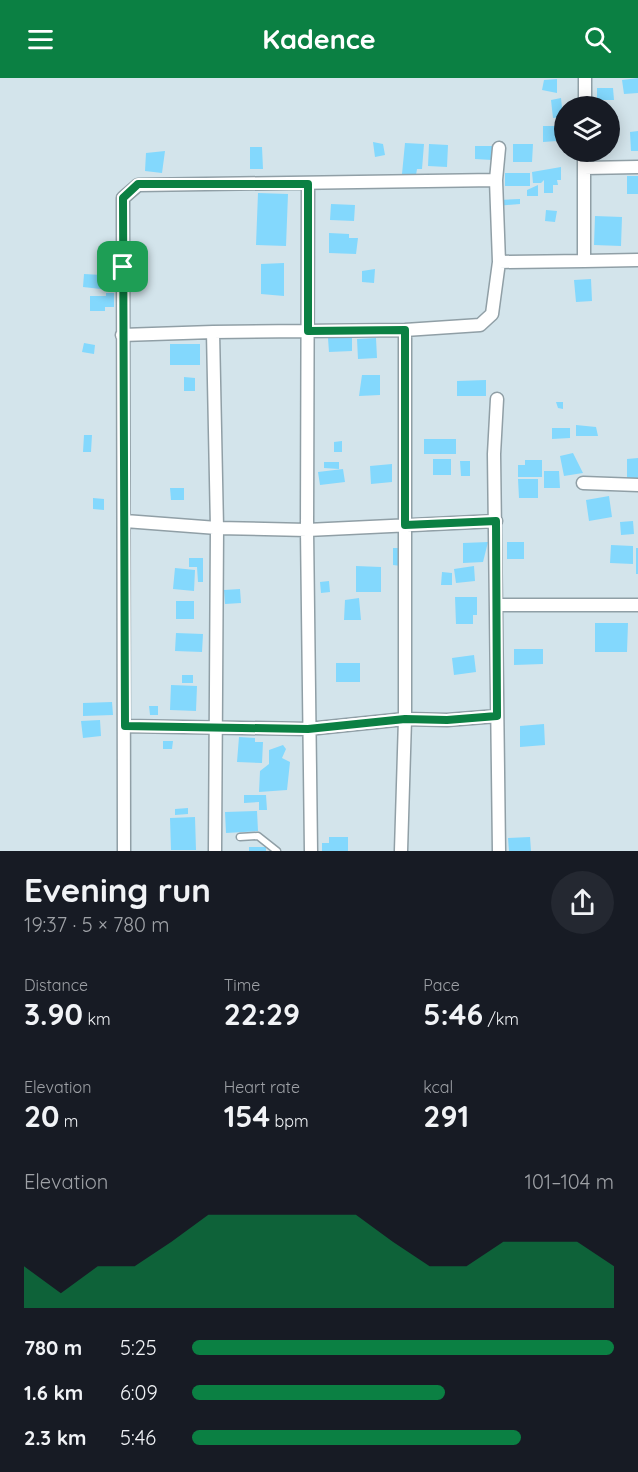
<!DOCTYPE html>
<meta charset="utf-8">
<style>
:root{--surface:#171b24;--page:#242831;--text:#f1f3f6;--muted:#9ea1a6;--accent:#0b8043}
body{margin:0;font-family:Quicksand,sans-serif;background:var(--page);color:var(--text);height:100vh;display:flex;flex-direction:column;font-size:22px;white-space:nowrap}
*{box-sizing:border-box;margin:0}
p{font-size:20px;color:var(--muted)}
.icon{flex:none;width:33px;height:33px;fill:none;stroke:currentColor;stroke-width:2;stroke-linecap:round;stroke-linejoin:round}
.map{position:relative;height:773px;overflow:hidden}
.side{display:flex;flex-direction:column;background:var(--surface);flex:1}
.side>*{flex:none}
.tools{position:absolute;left:554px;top:18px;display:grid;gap:12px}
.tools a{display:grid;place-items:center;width:66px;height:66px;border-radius:50%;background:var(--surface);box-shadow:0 3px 15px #0003;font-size:30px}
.pin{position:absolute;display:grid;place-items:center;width:51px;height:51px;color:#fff;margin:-26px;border-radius:12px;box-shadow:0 3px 9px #0006}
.round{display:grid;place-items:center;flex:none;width:63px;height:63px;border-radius:32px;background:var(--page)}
.headline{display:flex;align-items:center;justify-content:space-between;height:102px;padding:0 24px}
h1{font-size:33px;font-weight:700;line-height:45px}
.stats{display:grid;grid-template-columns:repeat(3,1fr);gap:9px;height:102px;padding:6px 24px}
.stats div{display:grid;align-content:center}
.stats b{font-size:30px;font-weight:700}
.stats small{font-size:16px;font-weight:400}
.stats p{font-size:16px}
.chart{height:168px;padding:12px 24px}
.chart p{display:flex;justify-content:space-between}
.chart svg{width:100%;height:108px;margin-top:6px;fill:var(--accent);opacity:.7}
ul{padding:0 24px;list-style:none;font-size:20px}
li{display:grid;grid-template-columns:96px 72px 1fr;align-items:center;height:45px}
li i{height:15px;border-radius:8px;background:var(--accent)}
header{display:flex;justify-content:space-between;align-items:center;height:78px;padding:0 24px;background:var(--accent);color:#fff;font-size:27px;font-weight:700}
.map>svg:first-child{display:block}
.building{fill:#83d8fd}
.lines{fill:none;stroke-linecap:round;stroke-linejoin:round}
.lane-casing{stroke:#909fa6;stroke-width:9}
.street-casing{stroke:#909fa6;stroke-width:15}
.lane{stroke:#fff;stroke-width:6}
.street{stroke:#fff;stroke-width:12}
.route-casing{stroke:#fff;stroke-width:12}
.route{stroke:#0b8043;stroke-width:8}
</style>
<header><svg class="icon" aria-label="menu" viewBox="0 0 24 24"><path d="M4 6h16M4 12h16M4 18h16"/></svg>Kadence<svg class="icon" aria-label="search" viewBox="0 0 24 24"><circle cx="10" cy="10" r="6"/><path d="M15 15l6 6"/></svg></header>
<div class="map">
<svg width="638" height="773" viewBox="0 0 638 773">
<rect width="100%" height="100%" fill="#d3e4eb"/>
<path class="building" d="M638,0V15L624,16L622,2Z
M557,1V15L542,12L544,2Z
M597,10H613L614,22H597Z
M561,20L563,39L553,40L551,22Z
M543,48H557V63L543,64Z
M638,53V73H631L630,54Z
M373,64L383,66L385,77L375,79Z
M405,65L424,66L422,91H417L416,97L402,96Z
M429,66L448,67L447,89L428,88Z
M513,66H533L532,84H513Z
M475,68H492V82L475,81Z
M250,69H262L263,91H250Z
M165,73L162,95L145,93L146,75Z
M561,89V102H557L558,107H553V115H544V102L541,105H533L532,94Z
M505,95H530V108H505Z
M627,98H638V116H627Z
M538,107V118H527V112Z
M258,115L288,116L286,168L256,167Z
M520,121V126L497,128V122Z
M331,126L355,127L354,143L330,142Z
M546,132L557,133L555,144L545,143Z
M595,138L622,139L621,168L594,167Z
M329,155L349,156V160H358L356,176L329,175Z
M284,185V218L261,216V186Z
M375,191L374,205L362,204V193Z
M84,196L102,197L101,211L83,209Z
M591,201L592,223L576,224L574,202Z
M106,215H114V229H105V233H90V218H106Z
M352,259V273L329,274L328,260Z
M376,260L377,280L358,281L357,261Z
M84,265L95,267L94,276L82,274Z
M170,266H200V287H170Z
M362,297H380V317L359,318Z
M184,299L195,300V313H184Z
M486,302V318H457V303Z
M556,324H563V331L558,330Z
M576,347L596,349L598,358H576Z
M552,350H570V360L552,361Z
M84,357H92L91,374H83Z
M424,361H456V376H424Z
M342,363V374H334V364Z
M573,375L583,395L564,398L560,378Z
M638,380V405H627V381Z
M433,381H451V397H433Z
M525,382H542V399H518V387H525Z
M460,383H470V398H461Z
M324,384H339V391L324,390Z
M392,386V404L371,406L370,388Z
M343,391L345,404L320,407L318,394Z
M544,393H559L560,410H544Z
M518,401H538V420H519Z
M170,410H184V422H171Z
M609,418L612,439L589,443L586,422Z
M93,420L104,421V432L93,431Z
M633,443L634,456L621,457L620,444Z
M488,464L483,484L463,485V465Z
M507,464H524V481H507Z
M611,467L633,468V486L610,485Z
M393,470H402L401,488L393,487Z
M636,470H638V496H636Z
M189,480H203V504H198L197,489H189Z
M356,488L381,489V514H356Z
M474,488L475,503L456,505L454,491Z
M175,490L195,492L194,513L173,511Z
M442,494L452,495V507H441Z
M329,503L330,514L321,515L320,504Z
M240,511L241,525L225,526L224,512Z
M455,519H477V537H473V546H456Z
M359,520L361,542H344L345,522Z
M176,523H194V541H176Z
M595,545H628L627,574H595Z
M176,555L203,556L202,574L175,573Z
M514,571H543V586L514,587Z
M474,577L476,594L454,597L452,580Z
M336,585H360V604H336Z
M182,597H193V605H182Z
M171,607L197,608L196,633L170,632Z
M112,624L113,637L83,638V625Z
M149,628H158V637H150Z
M100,642L101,658L83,660L81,643Z
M544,646L545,667L520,669V648Z
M239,659L255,660V664H263L262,685L237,684Z
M163,663H173L172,671H163Z
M283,667L286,671L282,680L290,684L287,712L259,714L260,693L269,686V672Z
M244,717H266L267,732H259V724L244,725Z
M188,730V736L175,737V731Z
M257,733L258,753L226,755L225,734Z
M195,739L196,772H171L170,740Z
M329,759H348V773H322V765H329Z
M530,759L531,773H509L508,760Z
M249,769H266V773H249Z"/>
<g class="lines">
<g class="lane-casing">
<path id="lane" d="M240,759L258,758L277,773"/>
</g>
<g class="street-casing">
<path id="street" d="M585,0V28
M638,89L584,90V183L638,182
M584,90V74
M496,102L499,70
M308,106L307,452L311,773
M499,184L584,183
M122,257L213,254
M497,321L494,376L499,773
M583,405L638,407
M125,443L217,450L307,452L496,443
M498,527H638
M125,648L308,651L405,641L447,642L497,638
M124,773L123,120L138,107L496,102L499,184L492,236L480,247L405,252L213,254L217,450L215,773
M401,773L405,641V252"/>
</g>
<use href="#lane" class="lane"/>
<use href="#street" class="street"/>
</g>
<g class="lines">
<g class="route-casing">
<path id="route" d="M138,106H308V253L405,252V447L496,443L497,638L447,642L405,641L308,651L125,648L123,120Z"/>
</g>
<use href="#route" class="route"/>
</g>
</svg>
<div class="tools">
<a><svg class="icon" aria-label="layers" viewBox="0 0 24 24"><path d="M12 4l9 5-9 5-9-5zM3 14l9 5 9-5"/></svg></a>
</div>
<div class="pin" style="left:123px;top:189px;background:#1e9e55"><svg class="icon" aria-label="arrive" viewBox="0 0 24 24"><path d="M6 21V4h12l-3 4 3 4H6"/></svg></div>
</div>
<section class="side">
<div class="headline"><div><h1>Evening run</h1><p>19:37 · 5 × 780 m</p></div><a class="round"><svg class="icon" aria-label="share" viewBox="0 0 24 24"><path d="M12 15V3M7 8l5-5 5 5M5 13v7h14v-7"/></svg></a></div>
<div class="stats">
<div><p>Distance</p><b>3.90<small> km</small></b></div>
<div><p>Time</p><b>22:29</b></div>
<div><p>Pace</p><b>5:46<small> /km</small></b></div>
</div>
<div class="stats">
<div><p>Elevation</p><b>20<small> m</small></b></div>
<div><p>Heart rate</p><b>154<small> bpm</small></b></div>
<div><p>kcal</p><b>291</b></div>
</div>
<div class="chart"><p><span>Elevation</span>101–104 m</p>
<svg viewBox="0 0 160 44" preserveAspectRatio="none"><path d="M0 44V27L10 38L20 27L30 27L40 17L50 6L60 6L70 6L80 6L90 6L100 17L110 27L120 27L130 17L140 17L150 17L160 27V44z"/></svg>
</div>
<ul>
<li><b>780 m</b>5:25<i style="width:100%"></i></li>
<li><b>1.6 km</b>6:09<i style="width:60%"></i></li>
<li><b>2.3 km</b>5:46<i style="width:78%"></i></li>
</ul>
</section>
